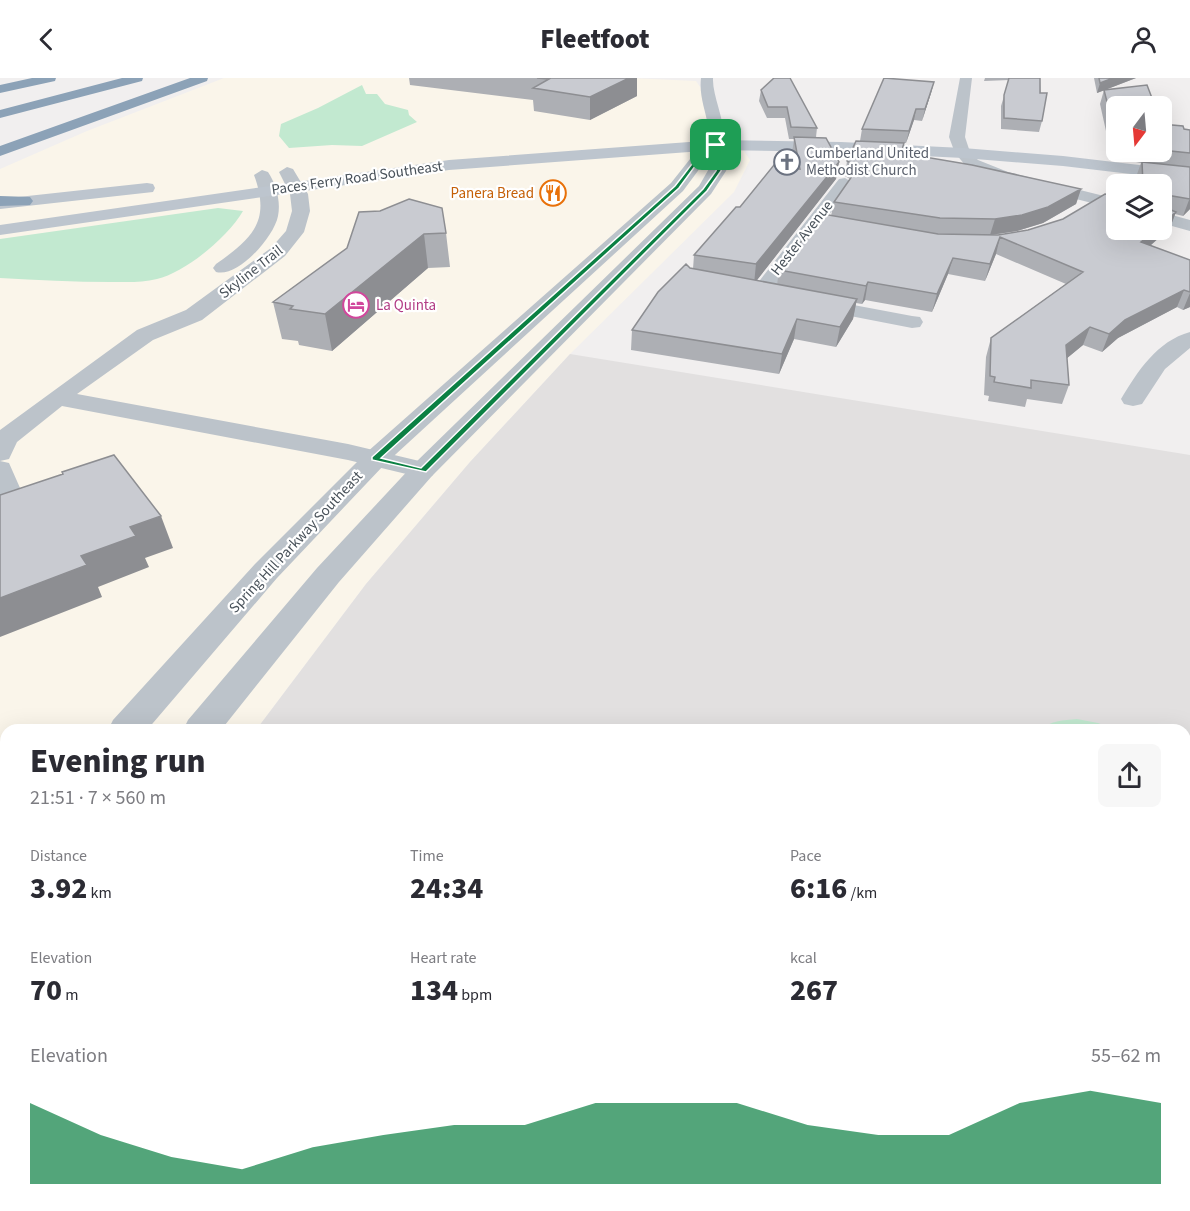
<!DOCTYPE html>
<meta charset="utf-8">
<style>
:root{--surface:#fff;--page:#f7f7f7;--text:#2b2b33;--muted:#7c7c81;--accent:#0b8043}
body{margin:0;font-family:"Source Sans 3",sans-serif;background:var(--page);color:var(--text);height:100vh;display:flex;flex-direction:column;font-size:22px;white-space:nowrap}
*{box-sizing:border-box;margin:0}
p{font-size:20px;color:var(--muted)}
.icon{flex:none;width:33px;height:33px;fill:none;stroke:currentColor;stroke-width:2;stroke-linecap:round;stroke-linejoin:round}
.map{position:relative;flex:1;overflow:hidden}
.side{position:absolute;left:0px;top:646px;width:1191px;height:488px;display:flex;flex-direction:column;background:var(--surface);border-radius:18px 18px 0 0;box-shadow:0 6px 24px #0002}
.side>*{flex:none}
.needle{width:39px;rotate:196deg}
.tools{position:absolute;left:1106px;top:18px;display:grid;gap:12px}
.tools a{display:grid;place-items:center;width:66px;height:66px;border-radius:9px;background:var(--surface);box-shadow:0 6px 24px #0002;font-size:30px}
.pin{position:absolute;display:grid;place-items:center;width:51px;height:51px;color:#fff;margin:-26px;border-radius:12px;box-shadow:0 3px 9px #0006}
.round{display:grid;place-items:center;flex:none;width:63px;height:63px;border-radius:9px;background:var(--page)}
.summary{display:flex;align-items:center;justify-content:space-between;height:102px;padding:0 30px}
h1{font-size:33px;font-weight:800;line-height:45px}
.figures{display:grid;grid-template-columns:repeat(3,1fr);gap:9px;height:102px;padding:6px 30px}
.figures div{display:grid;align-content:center}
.figures b{font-size:30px;font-weight:800}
.figures small{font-size:16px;font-weight:400}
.figures p{font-size:16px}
.chart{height:168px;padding:12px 30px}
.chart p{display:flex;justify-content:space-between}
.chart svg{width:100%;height:108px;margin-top:6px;fill:var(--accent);opacity:.7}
header{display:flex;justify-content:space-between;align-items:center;height:78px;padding:0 30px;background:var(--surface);font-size:27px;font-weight:800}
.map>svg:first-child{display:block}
.commercial{fill:#faf5ea}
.education{fill:#e2e0e0}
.green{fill:#c2e9d0}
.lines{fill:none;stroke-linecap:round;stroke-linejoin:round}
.minor{fill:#bcc3ca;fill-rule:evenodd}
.tertiary{fill:#bcc3ca;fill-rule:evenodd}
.secondary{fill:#bdc5ce;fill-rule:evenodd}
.motorway{fill:#8ca2b7;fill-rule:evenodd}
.wall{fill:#adafb4}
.shaded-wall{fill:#8d8e92}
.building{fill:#c9cbd1;stroke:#8d8e92;stroke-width:1.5}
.route{fill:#0b8043;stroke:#fff;stroke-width:1.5;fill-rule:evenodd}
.labels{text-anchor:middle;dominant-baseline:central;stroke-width:4.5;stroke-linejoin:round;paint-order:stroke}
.far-worship-label{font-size:15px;fill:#5b616d;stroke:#fff;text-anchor:start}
.far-street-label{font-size:15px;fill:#49525a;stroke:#fff}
.far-food-label{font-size:15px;fill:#c56008;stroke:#fff;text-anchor:end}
.far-hotel-label{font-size:15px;fill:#b23c85;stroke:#fff;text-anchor:start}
</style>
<header><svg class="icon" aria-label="back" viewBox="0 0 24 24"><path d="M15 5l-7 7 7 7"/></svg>Fleetfoot<svg class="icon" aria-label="person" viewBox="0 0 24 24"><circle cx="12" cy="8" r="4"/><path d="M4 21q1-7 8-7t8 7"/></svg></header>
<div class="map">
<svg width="1190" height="1133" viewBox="0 0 1190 1133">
<rect width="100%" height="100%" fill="#f1efef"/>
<path class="commercial" d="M224,0H630L696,3L750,82L734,114L570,276L470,384L366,506L256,652H6V985L0,993V91L87,53Z"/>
<path class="education" d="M570,276L1190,377V1133H238L226,1128H1185V652H256L366,506L470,384Z"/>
<path class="green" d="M362,7L366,16H377L385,26L408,32L409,37L417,44L362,68L332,67L289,70L279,58L281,46L318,30Z
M218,130L243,133C228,159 186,194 157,201C142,205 126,204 111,204C74,204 37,202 0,200V161Z
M1077,641L1098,645L1116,652H1040C1050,643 1063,642 1077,641Z"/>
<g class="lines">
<path class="minor" d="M701,0H713C712,21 731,53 721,70H711C707,64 709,55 708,47C705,31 699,17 701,0Z
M960,0H972L965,59L970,74L978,82L1008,94L1116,121V131L996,101L966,88L955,75L949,59Z
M287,89L293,91L308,116L310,133L304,154L285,178L202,242L153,262L77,316L348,366L432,386L436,392L432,398L423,400L348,382L62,328L17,364L9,381L0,383V352L137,252L186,232L271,170L286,153L292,133L290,116L279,94Z
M262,92L268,94C276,106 281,123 278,138C274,159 238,200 216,194L213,190L216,186C253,160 271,143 254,97Z
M845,100L853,105L767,219L760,221L753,219L750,215L753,211L839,101Z
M1161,134L1190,142V153L1161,145Z
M811,219L912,238L920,239L923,244L920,249L912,250L804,229L801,225L804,221Z
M1190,254V270L1165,291L1142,326L1133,328L1124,326L1121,321C1138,293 1157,263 1190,254Z
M0,383L9,385L24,419L20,425L10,427L0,425Z"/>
<path class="tertiary" d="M716,62L721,64L730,82L726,93L711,116L432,398L339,504L221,652H183L188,642L317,490L414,386L699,108L714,82L712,77L706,82L683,113L384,387L277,500L147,652H108L113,642L255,486L366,375L671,105L694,76Z
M6,776V817L0,819V778Z
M6,881V929L0,931V883Z"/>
<path class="secondary" d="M716,62L841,64L963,70L1063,78L1190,93V103L1063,88L963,80L841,74L716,72L449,92L0,157V147L449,82Z
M147,105L153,106L155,110L153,114L0,131V121Z"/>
<path class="motorway" d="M32,0H56L55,3L0,15V7Z
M122,0H143L142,3L0,40V32Z
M190,0H208L207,3L0,78V68Z
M0,118L30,119L33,123L30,127L0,128Z"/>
</g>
<path class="wall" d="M409,0H637V18L590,42L534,33L533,22L410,7Z
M985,0H1040L1042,43L1039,54L1001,51V28L1009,2L984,3Z
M1094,0H1136L1097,15Z
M934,4L931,15L922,43L914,42L906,65H904L902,75L1081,111L1076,126L1043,145L1017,153L992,157L1116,152L1161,106H1137L1136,99L1141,85L1136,84L1135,74H1161V45V46L1190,52V131L1183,138L1175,136L1170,150L1150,168L1190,182V229L1183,232L1177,229L1118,260L1102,274L1083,267L1067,280L1069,307L1062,326L1027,321L1025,329L988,323L989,318L984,317L986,279L991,260L1066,206L996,176L985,203L948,196L932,234L865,222L862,226L856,225L853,241L836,269L794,261L779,296L631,272L632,252L690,190L693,191L694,177L740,129L795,90L792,75L794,61H789L785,40H767L759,23L761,12L817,50L816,59L839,84L836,101L756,203L777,207L779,192L831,138L834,124L850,101L845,98L847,83L860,63L862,51Z
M1104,12L1116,28V63L1108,62L1100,26Z
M359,134L446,155L450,189L428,190L332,273L299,267L298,263L282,261L273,224L347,170Z
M1185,747H1190V1032H1185Z
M1190,1083V1101L1185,1090V1087Z"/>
<path class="shaded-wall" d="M629,0H637V18L590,42V19Z
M1113,0H1136L1097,15L1100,5Z
M934,4L931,15L922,43L925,31Z
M916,31L914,42L906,65L909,53Z
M839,84L836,101L754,206L756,186Z
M1081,111L1076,126L1043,145L1017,153L990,157L995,141Z
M1190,121V131L1183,138L1189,122Z
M1176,134L1170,150L1135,181L1141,164L1156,152H1161V147Z
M424,156L428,190L332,273L325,236Z
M1000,159L996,176L985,203L990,186Z
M953,180L948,196L932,234L937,216Z
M868,204L865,222L862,226L866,208Z
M1184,212L1177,229L1118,260L1102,274L1109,256L1125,242Z
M1190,215V229L1183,232Z
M857,221L853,241L836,269L840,249Z
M797,241L794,261L779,296L782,276Z
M1090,249L1083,267L1060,286L1066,267Z
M161,438L173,470L145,480L149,489L98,509L102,519L0,559V520L81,478L130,449Z"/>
<path class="building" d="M537,0H629L590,19L533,10L549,1Z
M774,0H790L817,50L791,49L787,29H768L761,12Z
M884,0L934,4L925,31H916L909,53L862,51Z
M1009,0H1040V15H1047L1042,43L1004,40V17Z
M1099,0H1113L1100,5Z
M1147,7L1155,28H1116V48H1113L1104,12Z
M1161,45V46L1183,48L1184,51L1190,52V75L1161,72Z
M794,59L826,60L839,84L756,186L694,177L736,129H740L774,87L800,91Z
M856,63L904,65L901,75L972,87L1081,111L1048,129L1022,137L995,141L940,140L834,124L857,91V88L847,83Z
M1142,84L1190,89V121L1166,117V130L1176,134L1161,147V106H1143Z
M1105,116L1116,118V152H1156L1141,164L1190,182V214L1184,212L1125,242L1109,256L1090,249L1066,267L1069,307L1031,302V310L994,304L995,299L990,298L991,260L1083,194L1000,159L990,186L953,180L937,216L868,204L866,208L779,192L823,136L938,156L998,157L1028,152L1063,141Z
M409,121L442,130L446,155L424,156L325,236L290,231L293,228L273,224L347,170L359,134L380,133Z
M686,186L690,190L857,221L840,249L797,241L782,276L632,252L658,214Z
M114,377L161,438L130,449L136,458L81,478L87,487L0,520V417L63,396L62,394Z
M1185,747H1190V989L1185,978Z
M597,1128H1012V1129L1024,1133H596Z"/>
<path class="route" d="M715,66L718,67L725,82L721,93L707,113L426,394L372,382V379L675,108L698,78ZM715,70L720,82L716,93L703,111L421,390L381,380L679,110L701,80Z"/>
<defs>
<g id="church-ring" transform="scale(1.35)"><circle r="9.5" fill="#fff" stroke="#6b7280" stroke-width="1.5"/><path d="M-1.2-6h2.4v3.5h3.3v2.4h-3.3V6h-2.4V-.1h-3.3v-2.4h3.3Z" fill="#6b7280"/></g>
<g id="restaurant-ring" transform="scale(1.35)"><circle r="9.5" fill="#fff" stroke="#e8710a" stroke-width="1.5"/><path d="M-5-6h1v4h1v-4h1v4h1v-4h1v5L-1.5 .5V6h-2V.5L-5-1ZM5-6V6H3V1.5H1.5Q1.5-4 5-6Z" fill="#e8710a"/></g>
<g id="hotel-ring" transform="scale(1.35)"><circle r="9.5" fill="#fff" stroke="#d1479c" stroke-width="1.5"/><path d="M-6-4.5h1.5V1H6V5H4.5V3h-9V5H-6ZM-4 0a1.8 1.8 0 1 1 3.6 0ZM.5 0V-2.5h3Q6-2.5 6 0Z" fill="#d1479c"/></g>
</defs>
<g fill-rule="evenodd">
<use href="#church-ring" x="787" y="84"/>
<use href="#restaurant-ring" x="553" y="115"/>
<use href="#hotel-ring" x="356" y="227"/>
</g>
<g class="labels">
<g class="far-worship-label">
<text x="806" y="75">Cumberland United<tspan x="806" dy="17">Methodist Church</tspan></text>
</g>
<g class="far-street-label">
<text transform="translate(357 100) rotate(-8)">Paces Ferry Road Southeast</text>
<text transform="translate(802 160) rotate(-52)">Hester Avenue</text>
<text transform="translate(251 194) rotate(-38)">Skyline Trail</text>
<text transform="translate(296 464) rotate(-47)">Spring Hill Parkway Southeast</text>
</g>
<g class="far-food-label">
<text x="534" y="115">Panera Bread</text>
</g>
<g class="far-hotel-label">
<text x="376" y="227">La Quinta</text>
</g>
</g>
</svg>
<div class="tools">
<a><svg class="needle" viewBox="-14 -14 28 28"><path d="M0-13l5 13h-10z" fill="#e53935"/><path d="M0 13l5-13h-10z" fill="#7c7c81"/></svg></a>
<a><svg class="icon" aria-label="layers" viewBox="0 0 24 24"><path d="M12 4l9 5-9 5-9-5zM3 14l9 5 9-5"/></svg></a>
</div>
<div class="pin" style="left:716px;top:67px;background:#1e9e55"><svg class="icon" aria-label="arrive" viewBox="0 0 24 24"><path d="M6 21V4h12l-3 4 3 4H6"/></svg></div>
<section class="side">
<div class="summary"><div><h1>Evening run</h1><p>21:51 · 7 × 560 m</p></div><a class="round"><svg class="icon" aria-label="share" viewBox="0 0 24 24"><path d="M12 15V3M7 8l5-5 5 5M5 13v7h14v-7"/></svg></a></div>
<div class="figures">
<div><p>Distance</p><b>3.92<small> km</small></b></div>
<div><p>Time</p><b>24:34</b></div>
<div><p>Pace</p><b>6:16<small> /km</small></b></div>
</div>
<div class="figures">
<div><p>Elevation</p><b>70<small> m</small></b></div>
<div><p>Heart rate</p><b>134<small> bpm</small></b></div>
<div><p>kcal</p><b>267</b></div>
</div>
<div class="chart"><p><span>Elevation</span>55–62 m</p>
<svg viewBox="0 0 160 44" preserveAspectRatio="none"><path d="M0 44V11L10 24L20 33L30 38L40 29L50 24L60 20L70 20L80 11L90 11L100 11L110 20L120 24L130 24L140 11L150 6L160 11V44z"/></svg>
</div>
</section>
</div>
